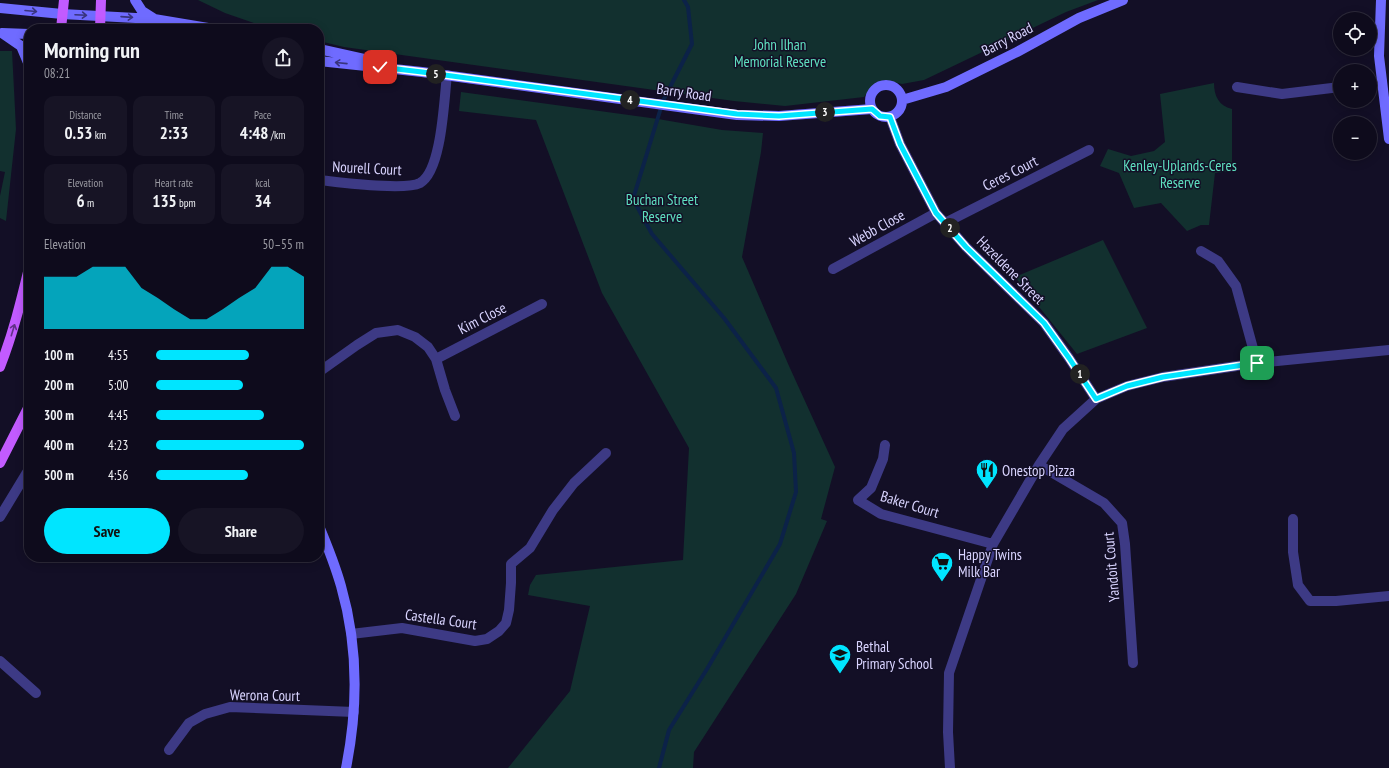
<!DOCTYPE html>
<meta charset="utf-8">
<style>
:root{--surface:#0e0b1c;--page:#171425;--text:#f1f3f6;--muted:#9b9ba3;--line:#2e2b3b;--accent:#00e5ff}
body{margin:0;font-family:"PT Sans Narrow",sans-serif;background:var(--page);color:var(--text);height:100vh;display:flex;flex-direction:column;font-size:15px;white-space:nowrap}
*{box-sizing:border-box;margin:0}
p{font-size:13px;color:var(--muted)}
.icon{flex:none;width:22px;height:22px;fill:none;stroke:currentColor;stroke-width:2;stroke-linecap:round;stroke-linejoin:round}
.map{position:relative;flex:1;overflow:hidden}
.panel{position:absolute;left:24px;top:24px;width:300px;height:538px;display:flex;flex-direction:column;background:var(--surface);border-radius:16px;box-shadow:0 2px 10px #0003,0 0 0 1px var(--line)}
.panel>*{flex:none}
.fabs{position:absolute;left:1333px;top:12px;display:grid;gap:8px}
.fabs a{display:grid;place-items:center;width:44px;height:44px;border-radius:50%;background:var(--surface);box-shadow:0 2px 10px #0003,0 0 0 1px var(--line);font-size:20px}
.pin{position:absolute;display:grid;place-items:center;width:34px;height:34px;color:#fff;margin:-17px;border-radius:8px;box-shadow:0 2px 6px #0006}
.km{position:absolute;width:20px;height:20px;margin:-10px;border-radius:50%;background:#222;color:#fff;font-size:11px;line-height:20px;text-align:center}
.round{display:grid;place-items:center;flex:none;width:42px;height:42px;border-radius:21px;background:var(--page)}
.headline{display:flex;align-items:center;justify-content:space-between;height:68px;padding:0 20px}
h1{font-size:22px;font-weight:700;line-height:30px}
.stats{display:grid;grid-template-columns:repeat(3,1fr);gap:6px;height:68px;padding:4px 20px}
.stats div{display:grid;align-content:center;border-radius:10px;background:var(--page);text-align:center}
.stats b{font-size:17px;font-weight:700}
.stats small{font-size:11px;font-weight:400}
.stats p{font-size:11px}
.chart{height:112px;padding:8px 20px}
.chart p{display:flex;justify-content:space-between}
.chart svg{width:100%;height:72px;margin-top:4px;fill:var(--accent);opacity:.7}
.action{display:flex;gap:8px;margin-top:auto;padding:8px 20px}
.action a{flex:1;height:46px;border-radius:24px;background:var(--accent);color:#111;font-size:16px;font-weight:700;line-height:46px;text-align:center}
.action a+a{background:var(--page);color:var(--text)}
ul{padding:0 20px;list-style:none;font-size:13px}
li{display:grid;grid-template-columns:64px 48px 1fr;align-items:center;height:30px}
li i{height:10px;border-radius:5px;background:var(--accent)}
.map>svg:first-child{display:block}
.green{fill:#12302f}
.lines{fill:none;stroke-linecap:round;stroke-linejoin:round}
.stream{stroke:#0c2248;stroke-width:4}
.street{stroke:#3d3a85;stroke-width:10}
.secondary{stroke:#6f6bff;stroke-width:10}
.primary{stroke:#c25bff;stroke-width:10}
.oneway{stroke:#38347d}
.oneway2{stroke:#623188}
.route-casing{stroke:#fff;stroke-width:8}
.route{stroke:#00e5ff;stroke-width:5}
.labels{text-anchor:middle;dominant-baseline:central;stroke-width:3;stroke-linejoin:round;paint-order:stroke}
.street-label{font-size:15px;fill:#d9d4ff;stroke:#130f26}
.park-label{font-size:15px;fill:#5fe0c0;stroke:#130f26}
.poi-label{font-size:15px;fill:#d9d4ff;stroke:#130f26;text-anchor:start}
</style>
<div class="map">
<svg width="1389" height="768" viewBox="0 0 1389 768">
<rect width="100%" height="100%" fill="#130f26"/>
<path class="green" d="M198,0H1098L1066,12L924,80L902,84L885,80L875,83L864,97L785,106L734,101L344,47L319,41V29H271L225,13Z
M0,51H12L16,129L6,221L0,218V196L5,172L0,171Z
M1214,83C1214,96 1219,106 1232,109V171L1215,173L1209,225H1201L1187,231L1161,203L1134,208L1119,173L1100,166L1108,149L1131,156L1154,151L1165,142L1160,94Z
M461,92L658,119L722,130L763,133L761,152L742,257L789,366L835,467L821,519L827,521L796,594L694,752L693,768H508L570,691L590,606L528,595L530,585L536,575L683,560L689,448L602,293L536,120L459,111Z
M1103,240L1147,328L1077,354L1015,277Z"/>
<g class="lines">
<path class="stream" d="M659,768L669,730L707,669L780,544L796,492L794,453L776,388L724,318L652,234L633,199L663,101L692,44L688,7L684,0"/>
<path class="street" d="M1370,83L1382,82
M1237,87L1282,94L1340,87
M890,117L900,144L936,213L966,247L1044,323L1069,358L1096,399
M319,180C339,182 404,191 420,183C442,171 444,99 447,75
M945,223L1089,150
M1201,251L1218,261L1236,286L1257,363
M833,269L936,213
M436,359L542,304
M319,372L357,345L376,333L398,330L415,337L428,347L436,359L445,390L455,416
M885,445L883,459L871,488L858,500L881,514L993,544
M1039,465L1104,503L1122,523L1125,544L1133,663
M0,517L29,469
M1293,519V552L1298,585L1310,601H1336L1389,596
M351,634L402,628L475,641L487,639L499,631L506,623L509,610L511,583V564L530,548L553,510L574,483L606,453
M0,661L36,693
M169,750L189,723L205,714L230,707L354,712
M950,768L948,732L949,673L993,544L1039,465L1063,429L1096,399L1127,386L1163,377L1257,363L1389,350"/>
<path class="secondary" d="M135,0L142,11L153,18
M1381,0L1379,56L1389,139
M0,8L62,14L154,19L214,29
M2,33L21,46L29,65
M2,33L29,34
M319,49L373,61
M319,61L422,72L737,115L779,116L872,109
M870 101a16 16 0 1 1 32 0a16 16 0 1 1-32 0Z
M902,100L946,87L1017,52L1079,18L1123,0
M319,526C327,545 335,565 341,586C358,645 358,708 346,768"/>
<path class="primary" d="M61,29L64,0
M100,29L101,0
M0,367C13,334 21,301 29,268
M0,463L29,406"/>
</g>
<defs><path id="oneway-shaft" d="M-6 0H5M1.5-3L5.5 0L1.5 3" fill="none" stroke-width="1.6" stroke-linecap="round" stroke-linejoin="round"/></defs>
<g class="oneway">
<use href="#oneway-shaft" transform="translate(31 11) rotate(5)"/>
<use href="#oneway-shaft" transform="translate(81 15) rotate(3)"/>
<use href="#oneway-shaft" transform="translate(127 17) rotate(4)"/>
<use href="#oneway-shaft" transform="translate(341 63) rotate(-174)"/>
</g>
<use class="oneway2" href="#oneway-shaft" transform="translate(13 330) rotate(-73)"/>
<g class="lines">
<g class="route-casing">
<path id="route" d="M380,67L422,72L737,114L779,116L872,109L880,116L890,117L900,144L936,213L966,247L1044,323L1069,358L1096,399L1127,386L1163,377L1257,363"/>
</g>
<use href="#route" class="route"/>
</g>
<defs>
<g id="restaurant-pin" transform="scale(1.15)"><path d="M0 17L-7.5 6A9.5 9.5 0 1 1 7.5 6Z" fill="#00e5ff" stroke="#130f26"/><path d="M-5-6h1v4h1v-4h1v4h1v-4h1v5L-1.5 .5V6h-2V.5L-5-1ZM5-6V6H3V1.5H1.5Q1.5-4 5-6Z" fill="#111"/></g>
<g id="supermarket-pin" transform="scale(1.15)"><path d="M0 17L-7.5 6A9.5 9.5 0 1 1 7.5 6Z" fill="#00e5ff" stroke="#130f26"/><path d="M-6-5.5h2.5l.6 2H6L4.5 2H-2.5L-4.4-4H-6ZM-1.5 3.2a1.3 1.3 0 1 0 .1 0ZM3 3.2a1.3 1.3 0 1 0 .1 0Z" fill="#111"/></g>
<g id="school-pin" transform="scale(1.15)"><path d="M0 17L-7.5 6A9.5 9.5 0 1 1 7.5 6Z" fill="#00e5ff" stroke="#130f26"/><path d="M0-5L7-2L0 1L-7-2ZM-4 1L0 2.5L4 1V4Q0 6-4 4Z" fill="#111"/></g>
</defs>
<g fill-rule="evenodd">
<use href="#restaurant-pin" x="987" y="470"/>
<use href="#supermarket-pin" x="942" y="563"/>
<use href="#school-pin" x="840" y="655"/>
</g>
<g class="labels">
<g class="street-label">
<text transform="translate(1007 39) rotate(-27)">Barry Road</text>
<text transform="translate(684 92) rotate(8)">Barry Road</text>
<text transform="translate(367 168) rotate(3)">Nourell Court</text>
<text transform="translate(1010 173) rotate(-27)">Ceres Court</text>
<text transform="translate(877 228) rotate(-29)">Webb Close</text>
<text transform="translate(1011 270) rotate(45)">Hazeldene Street</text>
<text transform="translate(482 318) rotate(-27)">Kim Close</text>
<text transform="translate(910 504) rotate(17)">Baker Court</text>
<text transform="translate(1111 567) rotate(-95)">Yandoit Court</text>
<text transform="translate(441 619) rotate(8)">Castella Court</text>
<text transform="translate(265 695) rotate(1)">Werona Court</text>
</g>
<g class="park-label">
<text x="780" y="44">John Ilhan<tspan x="780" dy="17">Memorial Reserve</tspan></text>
<text x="1180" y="165">Kenley-Uplands-Ceres<tspan x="1180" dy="17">Reserve</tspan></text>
<text x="662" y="199">Buchan Street<tspan x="662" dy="17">Reserve</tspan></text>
</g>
<g class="poi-label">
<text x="1002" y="470">Onestop Pizza</text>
<text x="958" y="554">Happy Twins<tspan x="958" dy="17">Milk Bar</tspan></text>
<text x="856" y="646">Bethal<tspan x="856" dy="17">Primary School</tspan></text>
</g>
</g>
</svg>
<div class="fabs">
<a><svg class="icon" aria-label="locate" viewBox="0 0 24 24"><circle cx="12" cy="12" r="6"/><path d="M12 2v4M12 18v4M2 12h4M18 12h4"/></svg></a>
<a>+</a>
<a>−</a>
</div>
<div class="pin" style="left:1257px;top:363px;background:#1e9e55"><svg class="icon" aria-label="arrive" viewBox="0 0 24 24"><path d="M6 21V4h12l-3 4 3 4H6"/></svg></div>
<div class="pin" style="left:380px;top:67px;background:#d93025"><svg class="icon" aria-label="check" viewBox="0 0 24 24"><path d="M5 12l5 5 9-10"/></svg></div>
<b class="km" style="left:1080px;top:374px">1</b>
<b class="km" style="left:950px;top:228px">2</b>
<b class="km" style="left:825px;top:112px">3</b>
<b class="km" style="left:630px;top:100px">4</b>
<b class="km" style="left:436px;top:74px">5</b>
<section class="panel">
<div class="headline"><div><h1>Morning run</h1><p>08:21</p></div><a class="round"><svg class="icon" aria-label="share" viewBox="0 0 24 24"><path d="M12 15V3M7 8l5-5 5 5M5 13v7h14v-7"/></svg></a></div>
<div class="stats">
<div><p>Distance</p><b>0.53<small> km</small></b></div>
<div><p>Time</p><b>2:33</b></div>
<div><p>Pace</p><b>4:48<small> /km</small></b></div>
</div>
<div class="stats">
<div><p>Elevation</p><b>6<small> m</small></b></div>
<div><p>Heart rate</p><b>135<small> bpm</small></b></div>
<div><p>kcal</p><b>34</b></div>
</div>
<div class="chart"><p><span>Elevation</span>50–55 m</p>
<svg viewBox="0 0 160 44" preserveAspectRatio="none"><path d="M0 44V12L10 12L20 12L30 6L40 6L50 6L60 19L70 25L80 32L90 38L100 38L110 32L120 25L130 19L140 6L150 6L160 12V44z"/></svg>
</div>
<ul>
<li><b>100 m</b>4:55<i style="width:63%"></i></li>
<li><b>200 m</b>5:00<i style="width:59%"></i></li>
<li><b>300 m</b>4:45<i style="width:73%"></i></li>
<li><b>400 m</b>4:23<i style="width:100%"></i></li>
<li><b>500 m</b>4:56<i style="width:62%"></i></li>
</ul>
<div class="action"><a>Save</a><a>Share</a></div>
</section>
</div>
